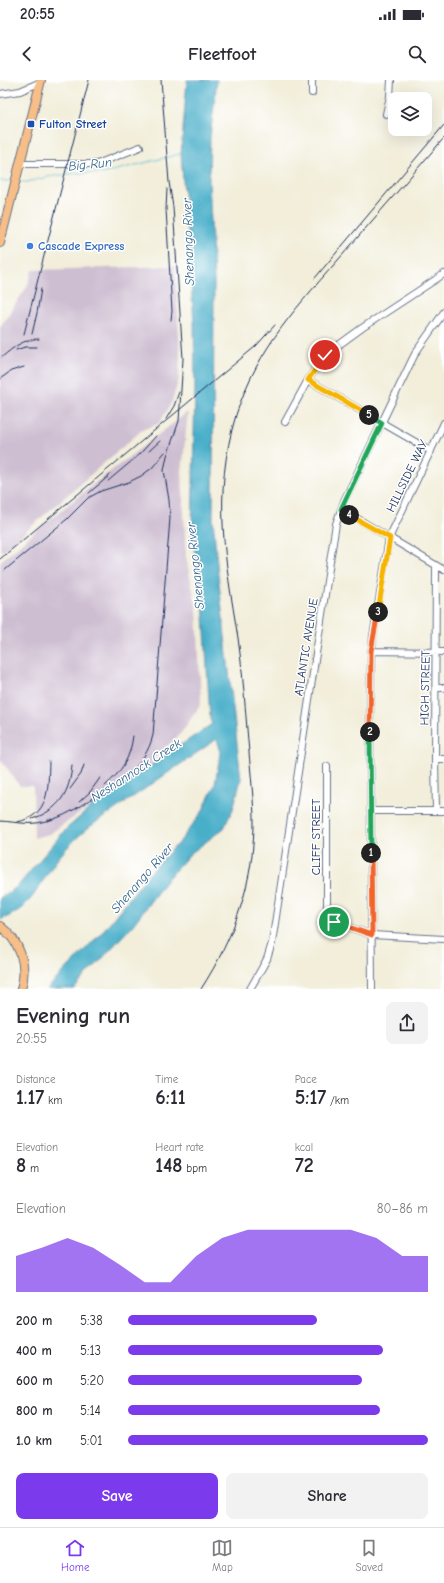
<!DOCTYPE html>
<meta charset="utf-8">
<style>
:root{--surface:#fff;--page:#f2f2f3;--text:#2b2b33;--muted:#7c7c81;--line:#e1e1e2;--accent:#7c3aed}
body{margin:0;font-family:"Comic Neue",sans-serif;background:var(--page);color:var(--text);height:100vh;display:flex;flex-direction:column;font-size:15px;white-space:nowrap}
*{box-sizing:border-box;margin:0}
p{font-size:13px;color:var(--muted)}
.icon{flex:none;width:22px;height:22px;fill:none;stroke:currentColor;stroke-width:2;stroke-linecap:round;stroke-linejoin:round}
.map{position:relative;height:909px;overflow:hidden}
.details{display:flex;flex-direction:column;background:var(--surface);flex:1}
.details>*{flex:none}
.tools{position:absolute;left:388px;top:12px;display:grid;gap:8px}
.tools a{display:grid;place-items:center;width:44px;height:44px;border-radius:8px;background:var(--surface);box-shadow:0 4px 16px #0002;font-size:20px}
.pin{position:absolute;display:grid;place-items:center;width:34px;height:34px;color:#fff;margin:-17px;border:2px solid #fff;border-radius:50%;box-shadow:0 1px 4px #0007}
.km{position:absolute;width:20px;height:20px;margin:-10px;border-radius:50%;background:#222;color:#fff;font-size:11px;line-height:20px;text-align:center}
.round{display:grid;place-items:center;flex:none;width:42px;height:42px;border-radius:8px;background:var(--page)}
.summary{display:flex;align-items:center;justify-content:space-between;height:68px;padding:0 16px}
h1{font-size:22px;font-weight:600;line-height:30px}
.metrics{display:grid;grid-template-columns:repeat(3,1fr);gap:6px;height:68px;padding:4px 16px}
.metrics div{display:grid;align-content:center}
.metrics b{font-size:20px;font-weight:600}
.metrics small{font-size:11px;font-weight:400}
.metrics p{font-size:11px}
.chart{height:112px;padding:8px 16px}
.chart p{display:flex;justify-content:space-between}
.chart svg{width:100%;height:72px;margin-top:4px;fill:var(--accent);opacity:.7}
.button{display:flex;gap:8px;margin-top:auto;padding:8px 16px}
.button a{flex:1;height:46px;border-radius:8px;background:var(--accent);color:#fff;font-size:16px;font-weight:600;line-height:46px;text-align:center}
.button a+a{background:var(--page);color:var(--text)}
ul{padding:0 16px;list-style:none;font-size:13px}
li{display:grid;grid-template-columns:64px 48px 1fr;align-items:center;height:30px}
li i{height:10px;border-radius:5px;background:var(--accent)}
.status{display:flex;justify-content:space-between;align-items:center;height:28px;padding:0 20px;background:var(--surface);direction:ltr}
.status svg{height:11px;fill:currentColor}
header{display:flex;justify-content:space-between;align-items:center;height:52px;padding:0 16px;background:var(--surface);font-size:18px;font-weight:600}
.menu{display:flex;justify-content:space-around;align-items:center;height:56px;border-top:1px solid var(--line);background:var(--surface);font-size:11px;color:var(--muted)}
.menu a{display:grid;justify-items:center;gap:2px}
.menu .on{color:var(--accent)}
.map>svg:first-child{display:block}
.industrial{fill:#cebed1}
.water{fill:#4aafc9;stroke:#326f94}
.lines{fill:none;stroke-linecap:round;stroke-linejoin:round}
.stream{stroke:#4aafc9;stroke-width:1}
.minor-casing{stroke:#667289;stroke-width:8}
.major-casing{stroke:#667289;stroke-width:10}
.minor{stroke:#fff;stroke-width:6}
.major{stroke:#f7be88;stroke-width:8}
.rail{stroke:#1b2f5e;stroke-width:1}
.split-1-casing{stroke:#fff;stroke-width:8}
.split-2-casing{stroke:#fff;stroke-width:8}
.split-3-casing{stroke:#fff;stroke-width:8}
.split-4-casing{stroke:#fff;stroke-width:8}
.split-5-casing{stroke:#fff;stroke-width:8}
.split-6-casing{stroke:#fff;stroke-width:8}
.split-1{stroke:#f0652b;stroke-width:5}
.split-2{stroke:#22a559;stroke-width:5}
.split-3{stroke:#f0652b;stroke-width:5}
.split-4{stroke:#f5b400;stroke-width:5}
.split-5{stroke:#22a559;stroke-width:5}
.split-6{stroke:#f5b400;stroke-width:5}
.transit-dot{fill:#1a4fb4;stroke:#fff;stroke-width:1.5}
.shop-dot{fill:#3f7fe0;stroke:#fff;stroke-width:1.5}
.labels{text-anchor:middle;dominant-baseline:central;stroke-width:3;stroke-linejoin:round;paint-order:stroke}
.transit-label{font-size:12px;font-weight:bold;fill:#164399;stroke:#fff;text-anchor:start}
.shop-label{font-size:12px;font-weight:bold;fill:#366cbe;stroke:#fff;text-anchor:start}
.street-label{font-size:12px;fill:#1b2f5e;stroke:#fff}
.water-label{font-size:13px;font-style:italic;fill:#2e6289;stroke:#fff}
</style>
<div class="status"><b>20:55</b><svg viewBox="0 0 49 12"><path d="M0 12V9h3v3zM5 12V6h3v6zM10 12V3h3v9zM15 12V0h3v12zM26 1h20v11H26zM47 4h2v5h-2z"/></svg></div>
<header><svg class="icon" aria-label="back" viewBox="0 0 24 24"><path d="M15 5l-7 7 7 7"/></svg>Fleetfoot<svg class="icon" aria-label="search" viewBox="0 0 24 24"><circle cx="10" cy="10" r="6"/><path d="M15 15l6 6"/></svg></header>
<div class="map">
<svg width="444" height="909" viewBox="0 0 444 909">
<rect width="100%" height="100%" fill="#fff"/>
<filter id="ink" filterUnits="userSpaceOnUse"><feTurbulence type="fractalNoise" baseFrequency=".025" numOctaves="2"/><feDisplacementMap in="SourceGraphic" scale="8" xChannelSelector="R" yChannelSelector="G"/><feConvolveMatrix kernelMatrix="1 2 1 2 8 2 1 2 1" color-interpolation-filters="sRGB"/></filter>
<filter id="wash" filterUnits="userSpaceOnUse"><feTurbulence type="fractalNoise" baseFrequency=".012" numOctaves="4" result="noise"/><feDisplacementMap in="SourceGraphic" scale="16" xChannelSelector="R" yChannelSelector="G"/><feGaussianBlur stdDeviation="0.9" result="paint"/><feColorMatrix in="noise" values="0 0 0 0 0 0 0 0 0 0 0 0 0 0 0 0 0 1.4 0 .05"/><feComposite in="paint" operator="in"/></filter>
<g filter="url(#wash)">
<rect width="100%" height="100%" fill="#f2eeda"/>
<path class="industrial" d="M175,186L180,273L179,299L172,321L160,343L142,350L3,471L0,470V247L27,207L33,190Z
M188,332L182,391L186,477L197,530L201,624L181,653L151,681V686L49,754L34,758L33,706H20L0,679V482L33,453L99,400Z"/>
<path class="water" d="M187,0H217L210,58L209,100L214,202L213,439L218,494L241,699L233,729L224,748L190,774L168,798L132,846L74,909H47L102,852L149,794L181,760L202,732L215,704L219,682L220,669L217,659L88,748C75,759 64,770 54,784C36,809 32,828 0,840V818L17,807L65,750L97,722L212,644L210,639L204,535L192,454L195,305L194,242L181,74Z"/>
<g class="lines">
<path class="stream" d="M0,101H11
M19,102H27L48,97L76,93H104L180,74"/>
</g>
</g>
<g filter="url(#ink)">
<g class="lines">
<g class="minor-casing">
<path id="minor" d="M312,13V0
M0,14L20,11L41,2
M386,34L390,16L391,0
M21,84H97L140,67
M308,300L431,371
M285,342L308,300L325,275L362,248L444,194
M341,429L444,490
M371,571L444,572
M436,608H444
M435,679H444
M327,686V831L329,837L334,842L372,855L444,859
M371,731H444
M436,731L435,679L436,486
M250,909L267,879L272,863L331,475L336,444L344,421L411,282L416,272L444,232
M372,909L370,642L371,578L373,557L389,458L444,343"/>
</g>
<g class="major-casing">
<path id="major" d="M0,163L41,0
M0,846C20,861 28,885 21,909"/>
</g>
<use href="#minor" class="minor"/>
<use href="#major" class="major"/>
<path class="rail" d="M167,109L166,129L172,231L171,240
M315,198L444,45
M24,254L89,0
M32,254L37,233L41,209
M16,270L25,267H37
M2,277C14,267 23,259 39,259
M0,299L11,291L24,287
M166,339L174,326L179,312
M149,371L160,361
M108,401L139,375L156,356
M89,413L110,395
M0,479L256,266L275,245
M5,490L66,440L88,418L101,411L129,402L141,396L152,388L165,372
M105,706C122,691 130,679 133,656
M70,709L81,694L84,685
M79,722L90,712L100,698
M32,739C59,730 70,713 72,685
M0,741C19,742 33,747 51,739
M47,741C64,737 77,728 91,719C118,703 145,688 153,655L170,438L169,420L164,390L167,376L179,341L183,279L173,127L169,102L161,0
M17,742C50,736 48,708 49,682
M201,909C235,856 255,801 254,736C253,711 250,686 248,661C245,627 243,592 238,558C225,478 212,416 236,335C258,266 299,225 345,172C378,134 411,96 444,58"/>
</g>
</g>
<g class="lines" filter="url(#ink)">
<g class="split-1-casing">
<path id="split-1" d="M334,842L372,855L371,773"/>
</g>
<g class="split-2-casing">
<path id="split-2" d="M370,652L371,773"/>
</g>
<g class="split-3-casing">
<path id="split-3" d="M370,652L371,571L378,532"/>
</g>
<g class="split-4-casing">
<path id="split-4" d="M349,435L390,458L378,532"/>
</g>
<g class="split-5-casing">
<path id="split-5" d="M349,435L341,429L382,343L369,335"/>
</g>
<g class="split-6-casing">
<path id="split-6" d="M325,275L308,300L369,335"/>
</g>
<use href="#split-1" class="split-1"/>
<use href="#split-2" class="split-2"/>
<use href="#split-3" class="split-3"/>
<use href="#split-4" class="split-4"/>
<use href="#split-5" class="split-5"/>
<use href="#split-6" class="split-6"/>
</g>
<rect class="transit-dot" x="27" y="40" width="8" height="8" rx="2"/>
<circle class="shop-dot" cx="30" cy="166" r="4"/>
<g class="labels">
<g class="transit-label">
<text x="39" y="44">Fulton Street</text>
</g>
<g class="shop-label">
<text x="38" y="166">Cascade Express</text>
</g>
<g class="street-label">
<text transform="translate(407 396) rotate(-64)">HILLSIDE WAY</text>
<text transform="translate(306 567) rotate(-81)">ATLANTIC AVENUE</text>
<text transform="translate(425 608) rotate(-89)">HIGH STREET</text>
<text transform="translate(316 757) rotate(-90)">CLIFF STREET</text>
</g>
<g class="water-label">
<text transform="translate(90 84) rotate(-6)">Big Run</text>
<text transform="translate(188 162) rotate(-92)">Shenango River</text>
<text transform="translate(195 486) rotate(-96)">Shenango River</text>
<text transform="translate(136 690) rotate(-33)">Neshannock Creek</text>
<text transform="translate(142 798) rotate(-49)">Shenango River</text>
</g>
</g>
</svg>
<div class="tools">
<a><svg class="icon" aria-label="layers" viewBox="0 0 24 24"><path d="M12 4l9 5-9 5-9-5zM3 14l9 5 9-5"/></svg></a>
</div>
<div class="pin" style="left:334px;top:842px;background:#1e9e55"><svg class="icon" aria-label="arrive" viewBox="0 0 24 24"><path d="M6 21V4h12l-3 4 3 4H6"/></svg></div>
<div class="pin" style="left:325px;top:275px;background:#d93025"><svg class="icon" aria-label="check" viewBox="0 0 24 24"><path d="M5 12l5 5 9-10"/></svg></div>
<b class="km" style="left:371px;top:773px">1</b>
<b class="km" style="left:370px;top:652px">2</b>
<b class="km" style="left:378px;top:532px">3</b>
<b class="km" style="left:349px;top:435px">4</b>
<b class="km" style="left:369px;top:335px">5</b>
</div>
<section class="details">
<div class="summary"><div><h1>Evening run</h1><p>20:55</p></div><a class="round"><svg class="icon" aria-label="share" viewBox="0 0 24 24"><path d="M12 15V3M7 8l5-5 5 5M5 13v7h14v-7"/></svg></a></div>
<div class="metrics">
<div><p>Distance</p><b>1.17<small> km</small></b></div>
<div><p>Time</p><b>6:11</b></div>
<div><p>Pace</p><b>5:17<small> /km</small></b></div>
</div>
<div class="metrics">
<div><p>Elevation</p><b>8<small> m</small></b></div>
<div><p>Heart rate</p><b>148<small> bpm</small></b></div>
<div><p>kcal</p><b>72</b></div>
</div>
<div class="chart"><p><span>Elevation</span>80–86 m</p>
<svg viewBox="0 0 160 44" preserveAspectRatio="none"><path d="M0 44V22L10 17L20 11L30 17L40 27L50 38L60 38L70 22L80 11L90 6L100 6L110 6L120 6L130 6L140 11L150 22L160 22V44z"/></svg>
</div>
<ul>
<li><b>200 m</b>5:38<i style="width:63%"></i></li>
<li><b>400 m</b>5:13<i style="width:85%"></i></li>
<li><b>600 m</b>5:20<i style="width:78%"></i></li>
<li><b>800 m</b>5:14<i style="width:84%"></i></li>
<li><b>1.0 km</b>5:01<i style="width:100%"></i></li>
</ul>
<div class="button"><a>Save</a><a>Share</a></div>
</section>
<nav class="menu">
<a class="on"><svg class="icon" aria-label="home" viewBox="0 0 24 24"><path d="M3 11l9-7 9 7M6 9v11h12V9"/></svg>Home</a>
<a><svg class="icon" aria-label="map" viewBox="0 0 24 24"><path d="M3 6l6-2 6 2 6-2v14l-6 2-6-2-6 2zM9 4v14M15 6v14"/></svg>Map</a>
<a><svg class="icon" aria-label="saved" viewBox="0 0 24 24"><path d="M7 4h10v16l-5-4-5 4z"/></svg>Saved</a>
</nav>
